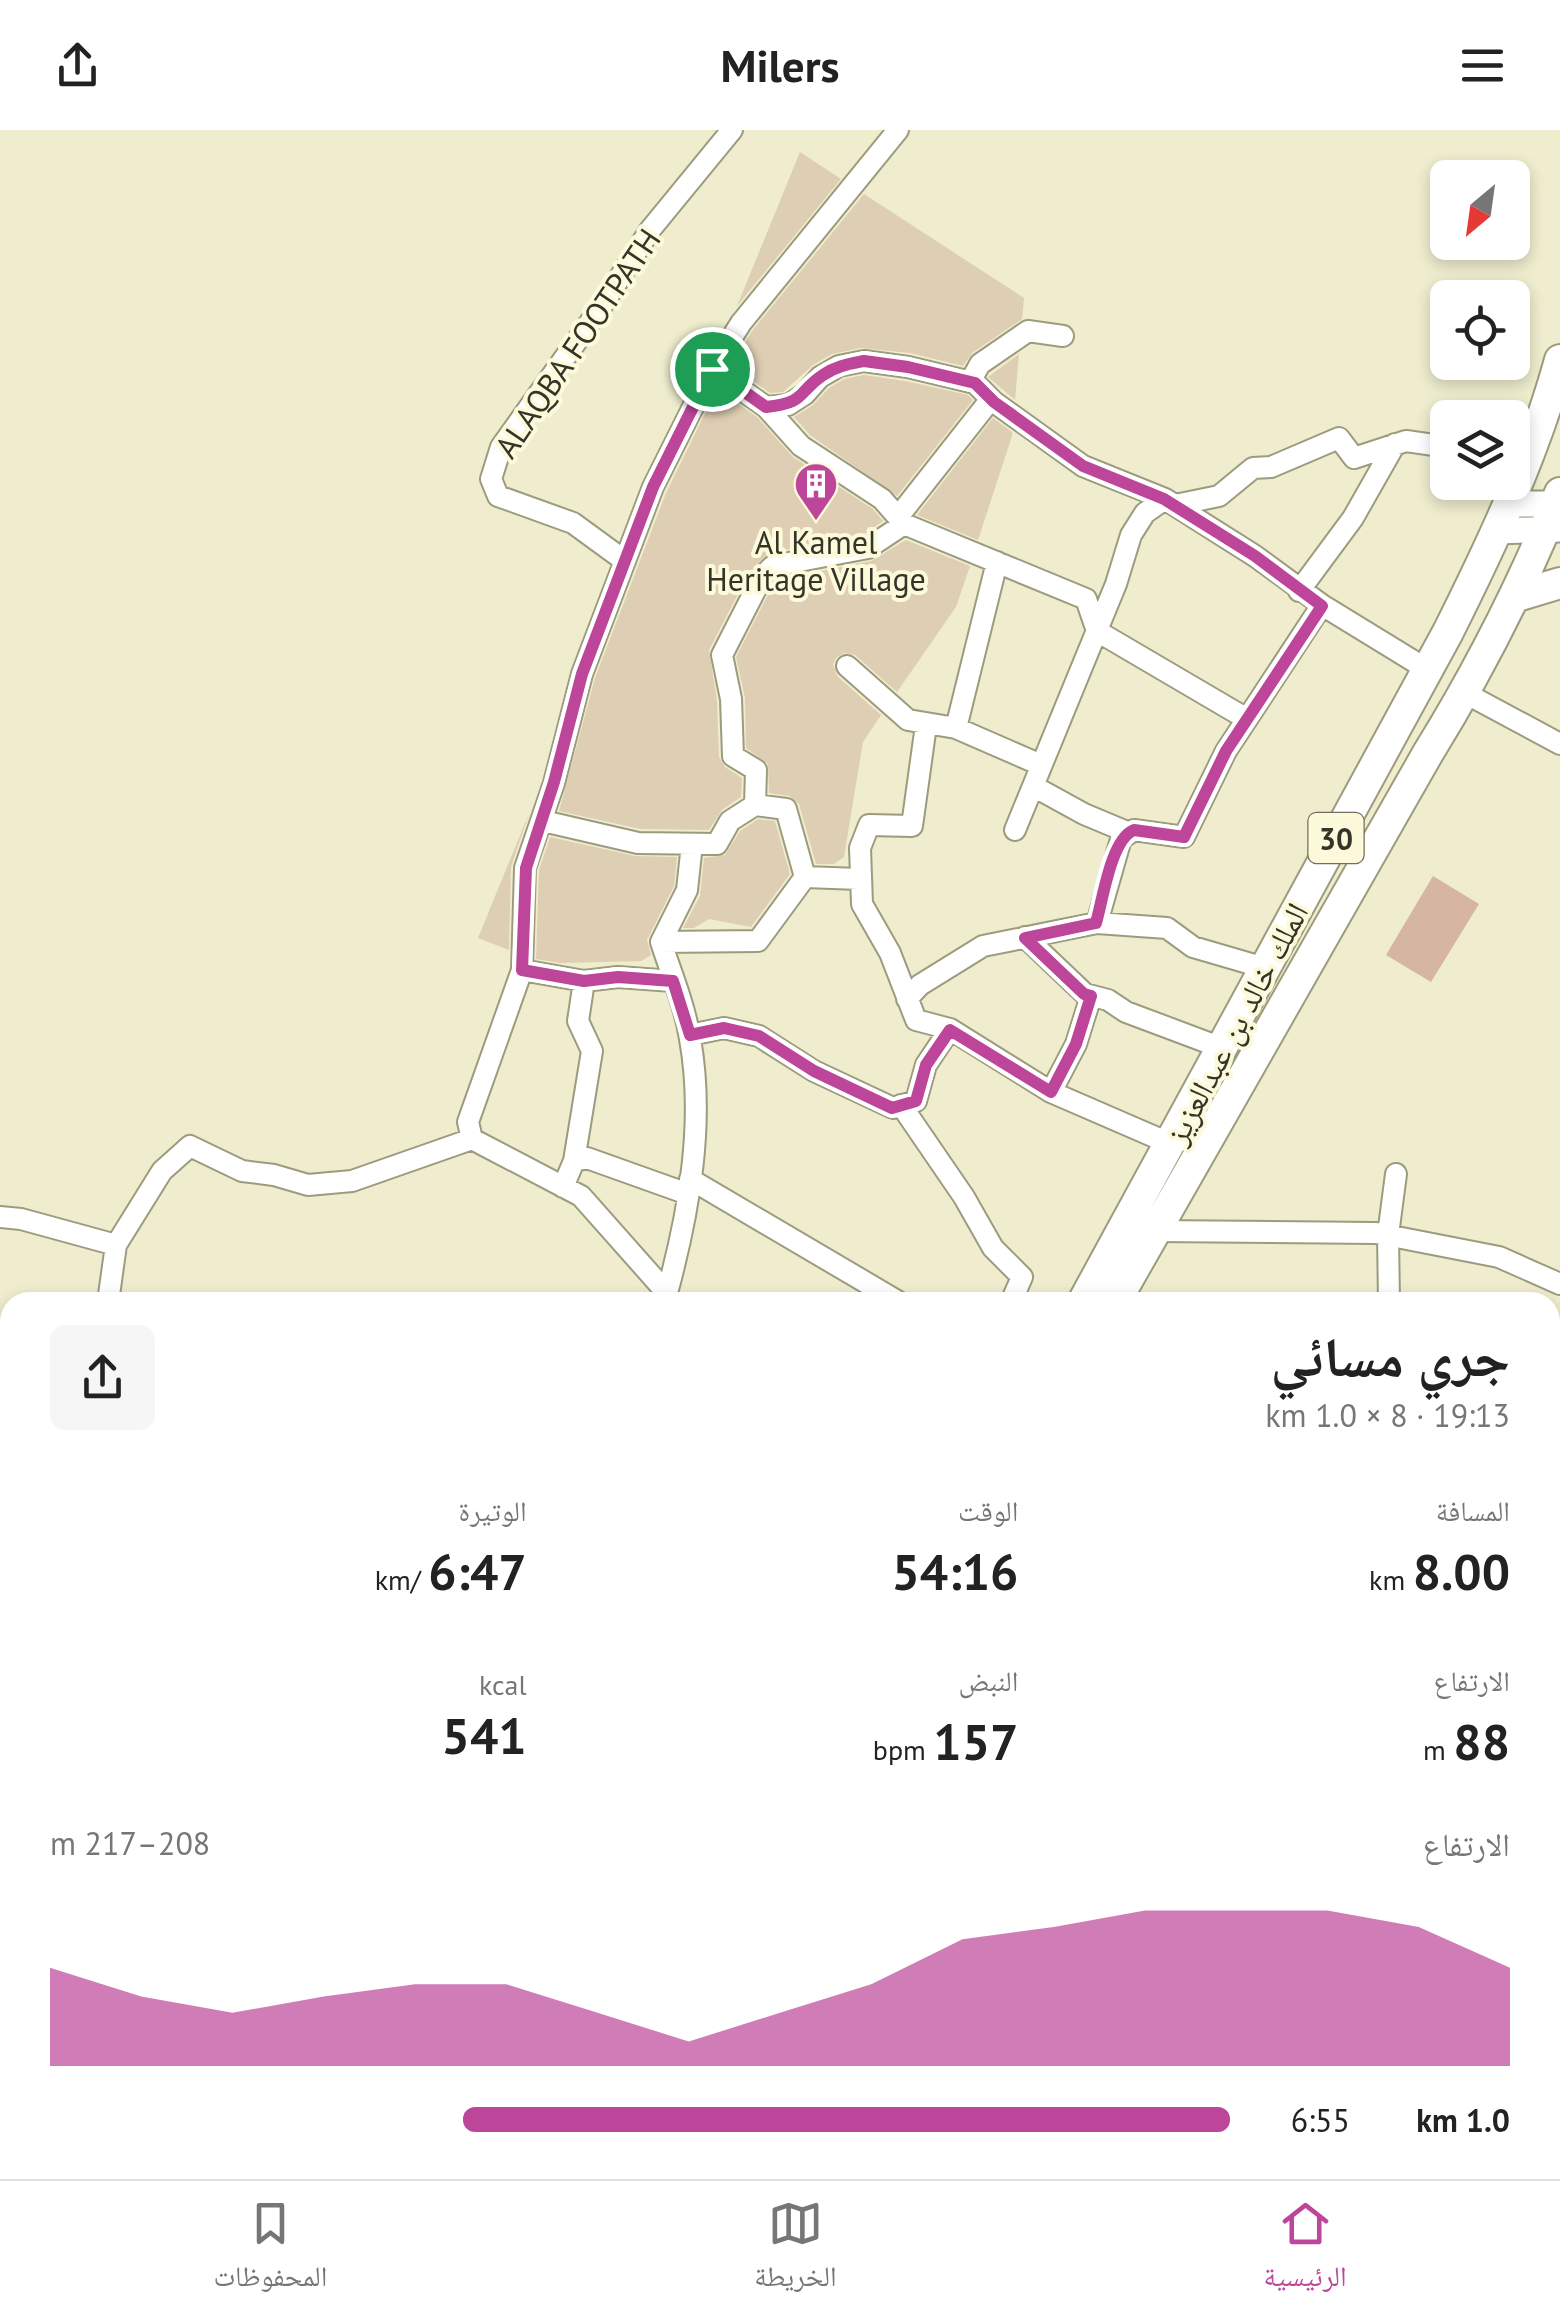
<!DOCTYPE html>
<html lang="ar">
<meta charset="utf-8">
<style>
:root{--surface:#fff;--page:#f6f6f6;--text:#222;--muted:#767676;--line:#e0e0e0;--accent:#bd459a}
body{margin:0;font-family:"PT Sans","Noto Naskh Arabic",sans-serif;background:var(--page);color:var(--text);direction:rtl;height:100vh;display:flex;flex-direction:column;font-size:38px;white-space:nowrap}
*{box-sizing:border-box;margin:0}
p{font-size:32px;color:var(--muted)}
.icon{flex:none;width:55px;height:55px;fill:none;stroke:currentColor;stroke-width:2;stroke-linecap:round;stroke-linejoin:round}
.map{position:relative;flex:1;overflow:hidden;direction:ltr}
.side{position:absolute;left:0px;top:1162px;width:1560px;height:888px;display:flex;flex-direction:column;background:var(--surface);border-radius:30px 30px 0 0;box-shadow:0 5px 15px #0003;direction:rtl}
.side>*{flex:none}
.needle{width:65px;rotate:209deg}
.fabs{position:absolute;left:1430px;top:30px;display:grid;gap:20px}
.fabs a{display:grid;place-items:center;width:100px;height:100px;border-radius:15px;background:var(--surface);box-shadow:0 5px 15px #0003;font-size:50px}
.pin{position:absolute;display:grid;place-items:center;width:85px;height:85px;color:#fff;margin:-42px;border:5px solid #fff;border-radius:50%;box-shadow:0 2px 10px #0007}
.round{display:grid;place-items:center;flex:none;width:105px;height:105px;border-radius:15px;background:var(--page)}
.headline{display:flex;align-items:center;justify-content:space-between;height:170px;padding:0 50px}
h1{font-size:55px;font-weight:700;line-height:75px}
.metrics{display:grid;grid-template-columns:repeat(3,1fr);gap:15px;height:170px;padding:10px 50px}
.metrics div{display:grid;align-content:center}
.metrics b{font-size:50px;font-weight:700}
.metrics small{font-size:28px;font-weight:400}
.metrics p{font-size:28px}
.chart{height:280px;padding:20px 50px}
.chart p{display:flex;justify-content:space-between}
.chart svg{width:100%;height:180px;margin-top:10px;fill:var(--accent);opacity:.7}
ul{padding:0 50px;list-style:none;font-size:32px}
li{display:grid;grid-template-columns:160px 120px 1fr;align-items:center;height:75px}
li i{height:25px;border-radius:12px;background:var(--accent)}
header{display:flex;justify-content:space-between;align-items:center;height:130px;padding:0 50px;background:var(--surface);font-size:45px;font-weight:700}
.menu{display:flex;justify-content:space-around;align-items:center;height:140px;border-top:2px solid var(--line);background:var(--surface);font-size:28px;color:var(--muted)}
.menu a{display:grid;justify-items:center;gap:5px}
.menu .on{color:var(--accent)}
.map>svg:first-child{display:block}
.green{fill:#d6b6a2}
.building{fill:#deceb3}
.lines{fill:none;stroke-linecap:round;stroke-linejoin:round}
.minor-casing{stroke:#9d9b7e;stroke-width:24}
.major-casing{stroke:#9d9b7e;stroke-width:29}
.highway-casing{stroke:#9d9b7e;stroke-width:34}
.minor{stroke:#fff;stroke-width:20}
.major{stroke:#fff;stroke-width:25}
.highway{stroke:#fff;stroke-width:30}
.route-casing{stroke:#fff;stroke-width:20}
.route{stroke:#bd459a;stroke-width:12}
.labels{text-anchor:middle;dominant-baseline:central;stroke-width:8;stroke-linejoin:round;paint-order:stroke}
.shield{fill:#fcfadb;stroke:#716f5e;stroke-width:2.5}
.shield-label{font-size:30px;font-weight:bold;fill:#353429}
.street-label{font-size:32px;fill:#353429;stroke:#fcfadb}
.poi-label{font-size:32px;fill:#353429;stroke:#fcfadb}
</style>
<header><svg class="icon" aria-label="menu" viewBox="0 0 24 24"><path d="M4 6h16M4 12h16M4 18h16"/></svg>Milers<svg class="icon" aria-label="share" viewBox="0 0 24 24"><path d="M12 15V3M7 8l5-5 5 5M5 13v7h14v-7"/></svg></header>
<div class="map">
<svg width="1560" height="2049" viewBox="0 0 1560 2049">
<rect width="100%" height="100%" fill="#efedce"/>
<path class="green" d="M1433,746L1479,774L1431,852L1386,825Z"/>
<path class="building" d="M800,22L841,49L737,176Z
M864,64L1024,168L1022,189L972,223L963,236L910,223L861,218L832,224L813,235L783,262L770,263L731,235L752,201Z
M1019,224L1015,270L988,247Z
M864,245L905,251L968,265L973,270L897,366L810,305L794,287L813,275L829,258L844,249Z
M717,259L757,287L793,327L873,379L883,391L863,405L769,423L750,441L709,520L717,571L719,627L725,637L742,648L741,667L722,680L709,700L640,699L559,681L595,548L666,363Z
M993,288L1012,302V306L978,410L917,385Z
M906,410L970,436L956,477L897,562L855,525L844,523L836,528L833,534L837,546L881,585L863,612L844,727L834,734H816L799,674L789,666L769,663L768,634L746,618L745,568L736,527L773,455L780,449L871,431Z
M530,681L511,737L509,820L478,808Z
M758,689L775,691L790,744L751,797L709,789L694,798H683L700,766L704,728L725,725L740,701Z
M550,707L635,726L677,727L674,756L647,810L651,825L641,831L560,833L536,829L539,740Z"/>
<g class="lines">
<g class="minor-casing">
<path id="minor" d="M712,239L766,277L788,275L805,264L820,247L839,236L864,231L908,237L975,253L994,272L1083,336L1165,369L1255,426L1322,475L1428,540
M970,252L980,234L1028,201L1063,206
M766,277L801,316L882,369L904,394L1086,469L1097,501L1247,589
M1175,375L1219,366L1253,338L1271,337L1339,308L1354,328L1406,311L1448,317
M898,387L991,269
M625,431L573,393L498,366L491,349L501,317L601,177L650,100L732,0
M1299,461L1353,388L1395,314
M847,536L908,590L956,598L1041,635
M1465,563L1560,614
M926,595L912,696L869,695L860,718L862,774L890,823L916,890L950,899L1051,962L1171,1014
M956,598L997,432
M1033,656L1084,684L1127,702
M543,691L638,713L717,714L730,691L755,675
M1015,700L1116,454L1131,405L1145,383L1165,369
M805,747L786,679L755,675L756,640L733,626L731,569L722,525L762,447L773,436L868,418L904,394
M805,747L859,749
M1097,793L1121,709L1134,700L1184,707L1226,621L1322,475
M1025,807L1085,864L1108,870L1126,882L1222,918
M661,812L758,811L805,747
M522,840L584,851L618,847L673,851
M907,869L920,855L983,816L1097,793L1167,798L1193,817L1265,838
M690,905L724,898L759,906L814,941L893,978L916,971L926,935L950,899
M1051,962L1076,914L1091,866
M901,975L964,1067L993,1118L1022,1147L1011,1172
M574,1031L587,1028L688,1064
M690,1049L899,1172
M563,1057L574,1031L592,921L578,891L584,851
M0,1087L21,1089L116,1115
M1156,1101L1376,1103L1499,1127L1560,1154
M667,1163C689,1082 705,992 690,909C685,876 671,843 661,812L687,760L692,714
M108,1172L116,1115L162,1041L190,1016L242,1041L274,1045L308,1055L352,1051L472,1009
M669,1172L667,1163L581,1066L472,1009L468,992L522,840L525,738L554,653L582,544L653,357L712,239L741,193L898,0
M1389,1172L1388,1105L1396,1044
M0,1320L10,1315
M0,1339L10,1335
M1550,1394H1560
M1550,1570L1560,1567
M0,1572L10,1584
M0,1804L10,1817
M0,1829L10,1841
M302,2040L307,2049
M428,2040L435,2049
M1182,2040L1188,2049
M1351,2040L1356,2049
M1440,2040L1441,2049"/>
</g>
<g class="major-casing">
<path id="major" d="M1508,374H1560
M1497,401L1560,399"/>
</g>
<g class="highway-casing">
<path id="highway" d="M1517,466L1560,453
M1083,1172L1448,502C1492,414 1534,325 1560,230
M1115,1172L1428,623C1480,539 1523,454 1560,363
M0,2046L11,2040
M82,2049L99,2040"/>
</g>
<use href="#minor" class="minor"/>
<use href="#major" class="major"/>
<use href="#highway" class="highway"/>
</g>
<g class="lines">
<g class="route-casing">
<path id="route" d="M864,231L908,237L975,253L994,272L1083,336L1164,369L1255,426L1322,476L1226,621L1184,707L1134,700C1111,709 1103,769 1096,793L1025,808L1084,864L1091,866L1076,914L1051,962L950,900L926,935L916,971L892,978L814,941L759,906L724,898L690,905L673,851L618,847L584,851L522,840L526,738L554,652L582,544L653,357L712,239L766,277C807,273 797,262 823,245C836,236 849,234 864,231Z"/>
</g>
<use href="#route" class="route"/>
</g>
<defs>
<g id="building-pin" transform="scale(2.25)"><path d="M0 17L-7.5 6A9.5 9.5 0 1 1 7.5 6Z" fill="#bd459a" stroke="#fcfadb"/><path d="M-4-6H4V6H1V3H-1V6H-4ZM-2.5-4.3h1.7v1.8h-1.7ZM.8-4.3h1.7v1.8H.8ZM-2.5-1h1.7V.8h-1.7ZM.8-1h1.7V.8H.8Z" fill="#fff"/></g>
</defs>
<g fill-rule="evenodd">
<use href="#building-pin" x="816" y="354"/>
</g>
<g class="labels">
<rect class="shield" x="1308.5" y="683" width="55" height="50" rx="8"/>
<g class="shield-label">
<text x="1336" y="708">30</text>
</g>
<g class="street-label">
<text transform="translate(577 213) rotate(-56)">ALAQBA FOOTPATH</text>
<text transform="translate(1236 893) rotate(-62)">الملك خالد بن عبدالعزيز</text>
</g>
<g class="poi-label">
<text x="816" y="412">Al Kamel<tspan x="816" dy="37">Heritage Village</tspan></text>
</g>
</g>
</svg>
<div class="fabs">
<a><svg class="needle" viewBox="-14 -14 28 28"><path d="M0-13l5 13h-10z" fill="#e53935"/><path d="M0 13l5-13h-10z" fill="#767676"/></svg></a>
<a><svg class="icon" aria-label="locate" viewBox="0 0 24 24"><circle cx="12" cy="12" r="6"/><path d="M12 2v4M12 18v4M2 12h4M18 12h4"/></svg></a>
<a><svg class="icon" aria-label="layers" viewBox="0 0 24 24"><path d="M12 4l9 5-9 5-9-5zM3 14l9 5 9-5"/></svg></a>
</div>
<div class="pin" style="left:712px;top:239px;background:#1e9e55"><svg class="icon" aria-label="arrive" viewBox="0 0 24 24"><path d="M6 21V4h12l-3 4 3 4H6"/></svg></div>
<section class="side">
<div class="headline"><div><h1>جري مسائي</h1><p>19:13 · 8 × 1.0 km</p></div><a class="round"><svg class="icon" aria-label="share" viewBox="0 0 24 24"><path d="M12 15V3M7 8l5-5 5 5M5 13v7h14v-7"/></svg></a></div>
<div class="metrics">
<div><p>المسافة</p><b>8.00<small> km</small></b></div>
<div><p>الوقت</p><b>54:16</b></div>
<div><p>الوتيرة</p><b>6:47<small> /km</small></b></div>
</div>
<div class="metrics">
<div><p>الارتفاع</p><b>88<small> m</small></b></div>
<div><p>النبض</p><b>157<small> bpm</small></b></div>
<div><p>kcal</p><b>541</b></div>
</div>
<div class="chart"><p><span>الارتفاع</span>208–217 m</p>
<svg viewBox="0 0 160 44" preserveAspectRatio="none"><path d="M0 44V20L10 27L20 31L30 27L40 24L50 24L60 31L70 38L80 31L90 24L100 13L110 10L120 6L130 6L140 6L150 10L160 20V44z"/></svg>
</div>
<ul>
<li><b>1.0 km</b>6:55<i style="width:65%"></i></li>
</ul>
</section>
</div>
<nav class="menu">
<a class="on"><svg class="icon" aria-label="home" viewBox="0 0 24 24"><path d="M3 11l9-7 9 7M6 9v11h12V9"/></svg>الرئيسية</a>
<a><svg class="icon" aria-label="map" viewBox="0 0 24 24"><path d="M3 6l6-2 6 2 6-2v14l-6 2-6-2-6 2zM9 4v14M15 6v14"/></svg>الخريطة</a>
<a><svg class="icon" aria-label="saved" viewBox="0 0 24 24"><path d="M7 4h10v16l-5-4-5 4z"/></svg>المحفوظات</a>
</nav>
